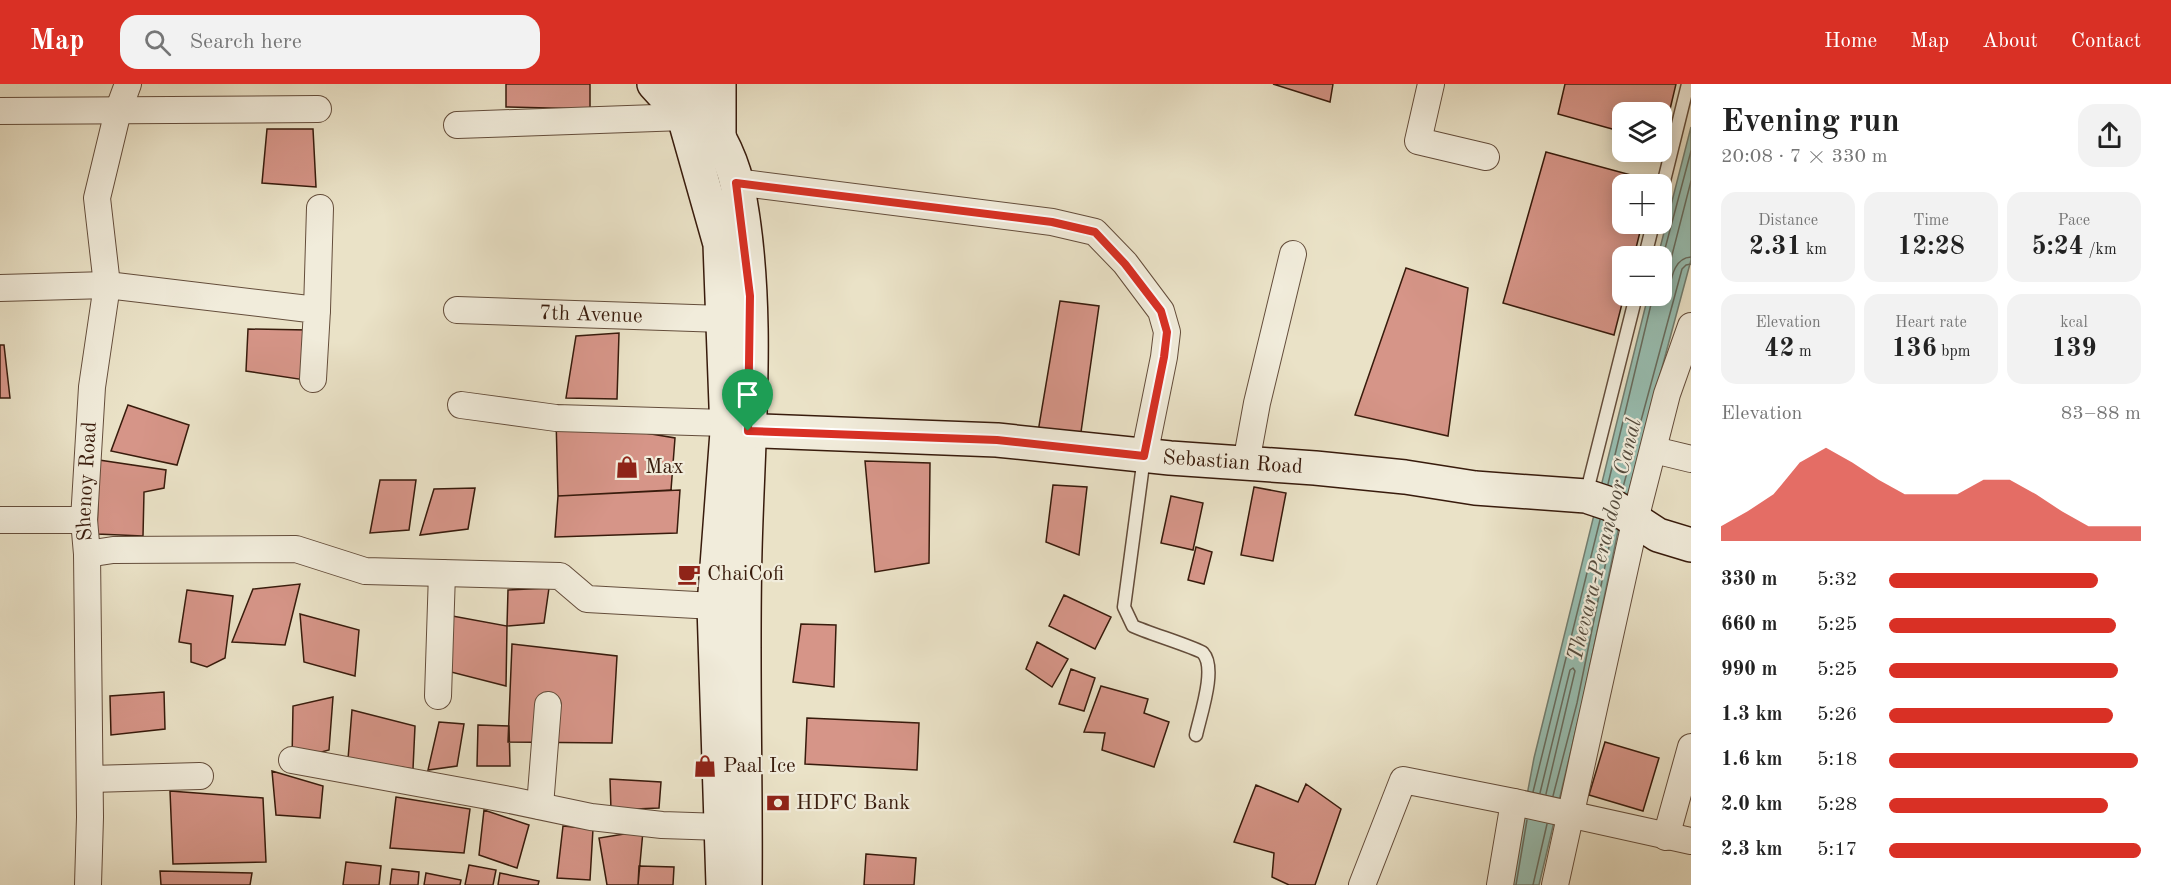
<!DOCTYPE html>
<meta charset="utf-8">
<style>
:root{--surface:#fff;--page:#f2f2f2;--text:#222;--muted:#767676;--accent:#d93025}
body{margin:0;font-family:"Old Standard TT",serif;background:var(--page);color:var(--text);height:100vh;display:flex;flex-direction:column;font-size:22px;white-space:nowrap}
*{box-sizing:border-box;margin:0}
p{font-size:20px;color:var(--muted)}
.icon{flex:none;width:33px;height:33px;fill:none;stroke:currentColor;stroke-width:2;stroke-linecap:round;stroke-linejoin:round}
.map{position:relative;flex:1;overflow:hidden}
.panel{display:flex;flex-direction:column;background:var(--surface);width:480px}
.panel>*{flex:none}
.fabs{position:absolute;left:1612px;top:18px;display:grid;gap:12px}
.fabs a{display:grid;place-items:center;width:60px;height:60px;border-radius:12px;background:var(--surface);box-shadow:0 3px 15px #0003;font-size:30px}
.pin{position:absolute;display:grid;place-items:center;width:51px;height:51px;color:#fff;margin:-62px -26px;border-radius:50% 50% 50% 0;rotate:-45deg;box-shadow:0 0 6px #0007}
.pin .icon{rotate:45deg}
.round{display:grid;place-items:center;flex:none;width:63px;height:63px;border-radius:18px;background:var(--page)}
.summary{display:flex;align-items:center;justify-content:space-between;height:102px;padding:0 30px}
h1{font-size:33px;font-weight:700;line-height:45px}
.figures{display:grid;grid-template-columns:repeat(3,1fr);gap:9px;height:102px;padding:6px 30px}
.figures div{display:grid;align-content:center;border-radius:15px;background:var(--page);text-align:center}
.figures b{font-size:26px;font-weight:700}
.figures small{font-size:16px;font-weight:400}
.figures p{font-size:16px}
.chart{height:168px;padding:12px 30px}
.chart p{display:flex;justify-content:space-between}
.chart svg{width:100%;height:108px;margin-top:6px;fill:var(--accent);opacity:.7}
ul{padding:0 30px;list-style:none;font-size:20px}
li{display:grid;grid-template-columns:96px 72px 1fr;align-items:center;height:45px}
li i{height:15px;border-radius:8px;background:var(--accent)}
header{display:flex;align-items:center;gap:36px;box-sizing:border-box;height:84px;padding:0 30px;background:var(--accent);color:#fff}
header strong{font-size:28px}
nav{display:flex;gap:33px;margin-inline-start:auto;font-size:21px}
.search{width:420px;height:54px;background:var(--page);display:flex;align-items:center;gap:15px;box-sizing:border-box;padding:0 21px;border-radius:18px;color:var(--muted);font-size:22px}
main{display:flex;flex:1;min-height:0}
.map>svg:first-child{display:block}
.water{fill:#98beb1;stroke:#727d6f;stroke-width:1.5}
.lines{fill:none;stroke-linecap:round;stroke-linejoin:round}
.shore{stroke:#686c5e;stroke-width:1.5}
.building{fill:#d69588;stroke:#381b0c;stroke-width:1.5}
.lane-casing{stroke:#644d3b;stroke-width:15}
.street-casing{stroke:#644d3b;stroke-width:28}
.secondary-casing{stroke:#381b0c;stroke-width:36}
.lane{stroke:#f1ecdb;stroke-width:12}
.street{stroke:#f1ecdb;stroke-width:26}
.secondary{stroke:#f1ecdb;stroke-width:33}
.route-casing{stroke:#fff;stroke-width:12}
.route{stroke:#d93025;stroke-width:8}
.labels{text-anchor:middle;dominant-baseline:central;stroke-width:4.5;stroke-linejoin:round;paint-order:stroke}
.street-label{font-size:21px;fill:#381b0c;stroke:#f1ecdb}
.poi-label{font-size:21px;fill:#381b0c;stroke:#f1ecdb;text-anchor:start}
.water-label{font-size:22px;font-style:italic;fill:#554c3e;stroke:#f1ecdb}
</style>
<header>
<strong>Map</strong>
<div class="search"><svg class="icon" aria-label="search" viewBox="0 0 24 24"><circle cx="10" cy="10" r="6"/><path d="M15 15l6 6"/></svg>Search here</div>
<nav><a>Home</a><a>Map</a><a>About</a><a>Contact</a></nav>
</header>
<main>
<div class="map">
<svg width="1691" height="801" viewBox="0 0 1691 801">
<rect width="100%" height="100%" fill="#eae2c7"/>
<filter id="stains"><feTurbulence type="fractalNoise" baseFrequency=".00333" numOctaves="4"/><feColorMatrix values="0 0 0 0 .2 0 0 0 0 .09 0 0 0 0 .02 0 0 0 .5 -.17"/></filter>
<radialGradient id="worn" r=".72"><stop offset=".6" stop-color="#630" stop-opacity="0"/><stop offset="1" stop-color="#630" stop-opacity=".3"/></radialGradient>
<path class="water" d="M1691,43V176L1618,447L1582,620L1539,801H1510L1534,674L1648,212H1662V172H1658Z"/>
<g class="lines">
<path class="shore" d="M1662,176L1691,67
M1662,185L1671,175L1691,97
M1661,212L1663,215L1667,214C1671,199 1672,174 1691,173
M1608,400L1653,212
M1622,407L1682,185L1686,181L1691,180
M1533,708L1600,436
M1540,709L1570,586L1573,584L1575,587L1546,710
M1553,712L1577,619L1613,443
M1516,801L1527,736
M1533,801L1547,740"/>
</g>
<path class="building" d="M506,0H590V25L506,23Z
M1273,0H1333L1330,18Z
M1565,0H1676L1662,59V28H1623V48L1558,30Z
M267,45H313L316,103L262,99Z
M1546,68L1653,97L1652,100H1623V140H1642L1634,172H1623L1624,212L1614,251L1503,219Z
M1406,184L1468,204L1448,352L1355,331Z
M1060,217L1099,222L1080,355L1038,348Z
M248,245L308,246L305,296L246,287Z
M619,249L617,315L566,314L576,252Z
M0,261H4L10,314H0Z
M128,321L189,341L177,381L111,367Z
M556,334L675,354L671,406L558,412Z
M99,376L166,386L164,404L144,408L143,452L97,450Z
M865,377L930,379L929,479L875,488Z
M380,396H416L409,446L370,449Z
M1053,401L1087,403L1079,471L1046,458Z
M1254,403L1286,409L1273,477L1241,471Z
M475,404L468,445L420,451L434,405Z
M680,406L677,449L555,453L558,412Z
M1171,412L1203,419L1193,466L1161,459Z
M1196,463L1212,468L1204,500L1188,496Z
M300,500L285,561L232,558L253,505Z
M549,504L544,539L507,542L508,506Z
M187,506L233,512L225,574L207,583L191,578V560L179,558Z
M1064,511L1111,533L1095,565L1049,542Z
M300,530L359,546L355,592L304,578Z
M447,531L507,542L506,602L447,587Z
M801,540L836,541L834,603L793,598Z
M1037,558L1068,575L1052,603L1026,585Z
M512,560L617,572L612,659L508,658Z
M1071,585L1095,594L1084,627L1059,620Z
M1101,602L1148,615L1144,629L1169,638L1154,683L1102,666L1105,649L1084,648Z
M164,608L165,645L111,651L110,612Z
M333,613L329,666L292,676L293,622Z
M352,626L415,642L413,685L348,675Z
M807,634L919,639L917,686L805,680Z
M439,638L464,640L457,682L428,686Z
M478,641L509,642L510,682H477Z
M1605,658L1659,674L1643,727L1589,711Z
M272,687L323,702L320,734L276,731Z
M610,695L661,698L659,724L611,726Z
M1306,700L1341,725L1315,801H1289L1272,793L1274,769L1234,758L1256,701L1298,718Z
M170,707L263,714L266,778L173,780Z
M396,713L470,725L464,769L390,764Z
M484,726L529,741L517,784L479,771Z
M563,742L593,745L590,796L557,794Z
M643,747L638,801H607L599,754Z
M866,770L916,774L914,801H864Z
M346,778L381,782L379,801H343Z
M469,781L496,786L493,801H465Z
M639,782L674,783L673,801H638Z
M392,785L419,788L418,801H390Z
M160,787L252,789L250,801H161Z
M426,789L461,796L460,801H424Z
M500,789L539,797L538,801H498Z"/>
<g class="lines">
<g class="lane-casing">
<path id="lane" d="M1662,105L1688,0
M1645,172L1653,140
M1144,373L1124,523L1133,542C1145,548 1197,564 1203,569C1217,584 1200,632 1196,651
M1586,411L1636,212"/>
</g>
<g class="street-casing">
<g id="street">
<path d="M1431,0L1418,57L1486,73"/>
<path d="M0,27L318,25"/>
<path d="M457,41L684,33"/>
<path d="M736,98L1052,138L1095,148L1125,179L1161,227L1167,248L1164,273L1144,372"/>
<path d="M0,204L107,201L317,226L313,295"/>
<path d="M317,226L320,124"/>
<path id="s1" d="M457,226L723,235"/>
<path d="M461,321L556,334L726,339"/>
<path d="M1654,366L1691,375"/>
<path d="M1246,379L1257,319L1293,170"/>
<path d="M0,436H84"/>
<path d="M87,470L113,466L296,465L365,487L560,492L587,515L714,522"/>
<path d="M438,612L442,489"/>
<path d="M292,676L510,716L591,733L662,741L722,743"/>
<path d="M90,695L200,692"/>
<path d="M540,722L548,621"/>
<path d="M1666,753L1691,663"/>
<path id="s2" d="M88,801L90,733L87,470L84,436L92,303L107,201L97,114L118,27L128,0"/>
<path d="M1362,801L1403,696L1514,718L1691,757"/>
<path d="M1500,801L1514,718"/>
<path d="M1555,801L1639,420L1667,310L1691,242"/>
</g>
</g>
<g class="secondary-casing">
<g id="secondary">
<path d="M654,0L684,33L720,160L727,348L714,522L723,801"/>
<path d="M686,0C706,31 729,63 737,100C761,216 748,348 745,466C742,578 746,689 745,801"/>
<path d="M719,0V51"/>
<path id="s3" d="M727,348L762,347L997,356L1170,374L1315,384L1405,393L1475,404L1586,412L1610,420L1658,451L1691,461"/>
</g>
</g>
<use href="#lane" class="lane"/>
<use href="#street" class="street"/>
<use href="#secondary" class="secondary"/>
</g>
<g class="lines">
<g class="route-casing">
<path id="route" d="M736,99L1052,138L1095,148L1125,180L1161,227L1167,248L1164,273L1144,372L997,356L748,347L750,212Z"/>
</g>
<use href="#route" class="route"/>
</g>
<defs>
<g id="shop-bare" transform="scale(1.8)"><path d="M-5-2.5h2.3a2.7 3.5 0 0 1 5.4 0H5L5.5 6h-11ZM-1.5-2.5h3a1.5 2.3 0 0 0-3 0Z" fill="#8f2418" stroke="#f1ecdb" stroke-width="2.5" paint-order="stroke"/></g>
<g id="cafe-bare" transform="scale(1.8)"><path d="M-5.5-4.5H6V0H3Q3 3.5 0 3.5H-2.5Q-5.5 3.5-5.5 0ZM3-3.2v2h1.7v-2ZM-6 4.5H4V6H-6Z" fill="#8f2418" stroke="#f1ecdb" stroke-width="2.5" paint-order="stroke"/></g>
<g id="bank-bare" transform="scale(1.8)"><path d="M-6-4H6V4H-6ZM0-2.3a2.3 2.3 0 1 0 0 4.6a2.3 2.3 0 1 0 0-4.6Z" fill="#8f2418" stroke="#f1ecdb" stroke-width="2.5" paint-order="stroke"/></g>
</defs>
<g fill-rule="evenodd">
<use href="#shop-bare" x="627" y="383"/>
<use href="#cafe-bare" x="689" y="490"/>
<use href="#shop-bare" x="705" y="682"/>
<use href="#bank-bare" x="778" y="719"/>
</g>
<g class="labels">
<g class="street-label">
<text stroke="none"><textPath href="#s1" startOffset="134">7th Avenue</textPath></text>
<text stroke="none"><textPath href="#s3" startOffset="507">Sebastian Road</textPath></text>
<text stroke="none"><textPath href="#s2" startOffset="404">Shenoy Road</textPath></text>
</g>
<g class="poi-label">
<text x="645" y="383">Max</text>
<text x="707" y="490">ChaiCofi</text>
<text x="723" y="682">Paal Ice</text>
<text x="796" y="719">HDFC Bank</text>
</g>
<g class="water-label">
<text transform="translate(1605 456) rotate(-76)">Thevara-Perandoor Canal</text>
</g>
</g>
<rect width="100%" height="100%" filter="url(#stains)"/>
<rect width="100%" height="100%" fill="url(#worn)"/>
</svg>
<div class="fabs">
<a><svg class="icon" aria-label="layers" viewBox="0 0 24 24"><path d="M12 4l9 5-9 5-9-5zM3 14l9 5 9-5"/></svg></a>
<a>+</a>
<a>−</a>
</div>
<div class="pin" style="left:748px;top:347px;background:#1e9e55"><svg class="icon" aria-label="arrive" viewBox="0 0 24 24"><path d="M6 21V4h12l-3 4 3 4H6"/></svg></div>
</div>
<section class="panel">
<div class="summary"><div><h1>Evening run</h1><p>20:08 · 7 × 330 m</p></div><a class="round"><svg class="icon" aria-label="share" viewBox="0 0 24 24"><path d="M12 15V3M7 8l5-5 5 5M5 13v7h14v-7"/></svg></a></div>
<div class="figures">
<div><p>Distance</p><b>2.31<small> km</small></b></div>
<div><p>Time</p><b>12:28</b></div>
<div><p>Pace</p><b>5:24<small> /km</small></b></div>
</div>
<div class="figures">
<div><p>Elevation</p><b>42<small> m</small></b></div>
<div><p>Heart rate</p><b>136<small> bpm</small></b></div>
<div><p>kcal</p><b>139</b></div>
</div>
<div class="chart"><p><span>Elevation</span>83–88 m</p>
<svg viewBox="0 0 160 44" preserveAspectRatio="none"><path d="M0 44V38L10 32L20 25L30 12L40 6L50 12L60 19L70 25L80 25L90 25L100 19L110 19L120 25L130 32L140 38L150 38L160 38V44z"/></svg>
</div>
<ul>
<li><b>330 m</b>5:32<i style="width:83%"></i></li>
<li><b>660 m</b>5:25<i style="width:90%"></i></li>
<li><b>990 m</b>5:25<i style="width:91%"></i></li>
<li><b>1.3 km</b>5:26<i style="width:89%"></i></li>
<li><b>1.6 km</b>5:18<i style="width:99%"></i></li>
<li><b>2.0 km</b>5:28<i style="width:87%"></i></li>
<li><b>2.3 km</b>5:17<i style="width:100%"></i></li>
</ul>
</section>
</main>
